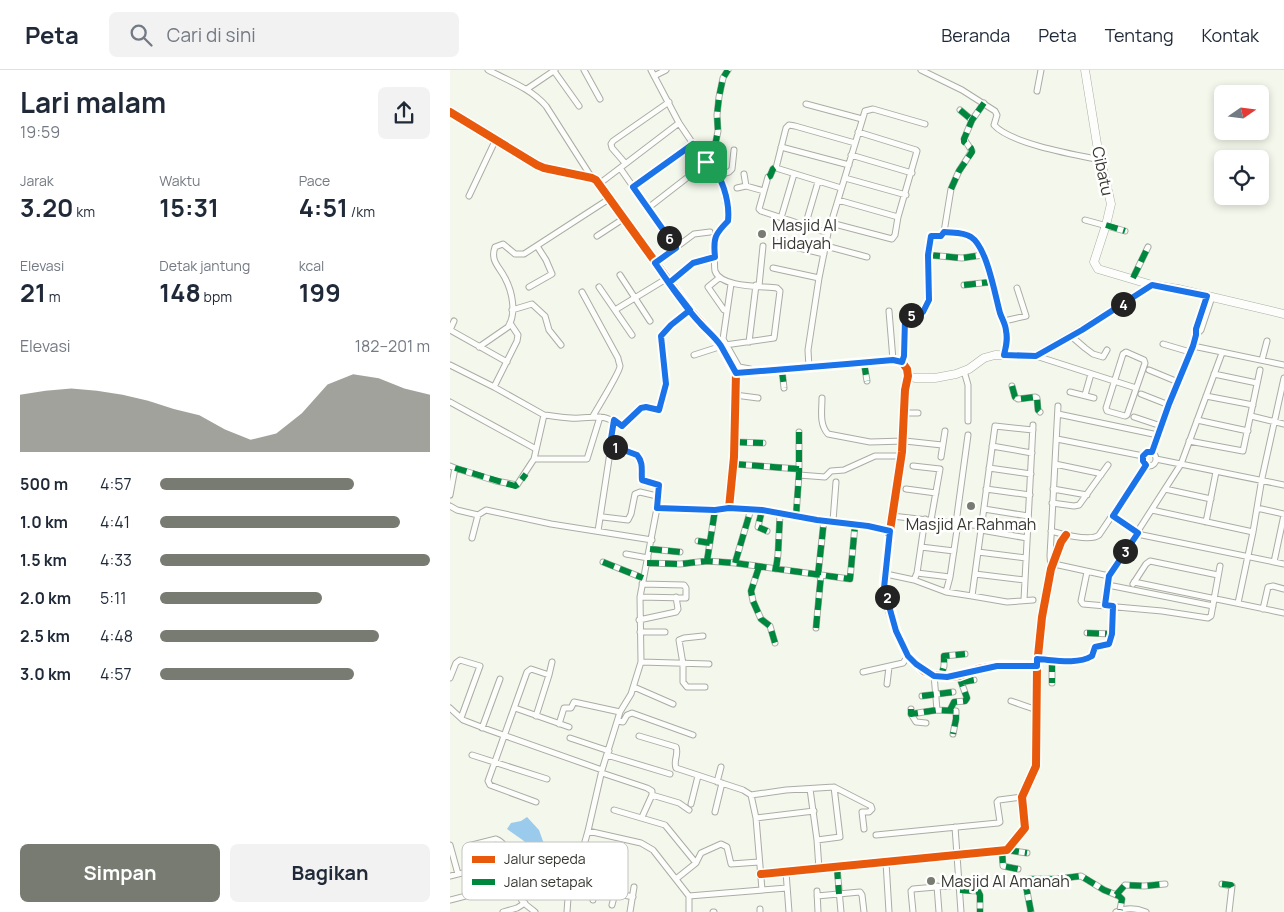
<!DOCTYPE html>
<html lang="id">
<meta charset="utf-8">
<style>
:root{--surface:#fff;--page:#f2f2f3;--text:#1f2937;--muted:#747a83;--line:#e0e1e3;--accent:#787b71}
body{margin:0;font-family:Manrope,sans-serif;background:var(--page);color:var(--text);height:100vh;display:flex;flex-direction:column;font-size:19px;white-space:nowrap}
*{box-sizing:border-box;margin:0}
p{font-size:16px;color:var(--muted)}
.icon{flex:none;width:28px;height:28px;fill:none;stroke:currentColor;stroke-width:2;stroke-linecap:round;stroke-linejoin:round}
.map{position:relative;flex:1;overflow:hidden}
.details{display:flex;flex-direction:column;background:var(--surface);width:450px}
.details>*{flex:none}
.needle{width:32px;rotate:76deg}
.tools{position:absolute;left:764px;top:15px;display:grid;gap:10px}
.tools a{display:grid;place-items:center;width:55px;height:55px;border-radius:8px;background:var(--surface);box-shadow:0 2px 8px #0003;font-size:25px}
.pin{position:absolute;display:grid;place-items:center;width:42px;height:42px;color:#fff;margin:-21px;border-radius:10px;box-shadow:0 2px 8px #0006}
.km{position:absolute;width:25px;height:25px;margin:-12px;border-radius:50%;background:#222;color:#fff;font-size:14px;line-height:25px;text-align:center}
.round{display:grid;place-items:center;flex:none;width:52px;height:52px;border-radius:8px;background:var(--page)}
.head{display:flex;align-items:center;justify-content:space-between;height:85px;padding:0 20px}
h1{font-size:28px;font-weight:700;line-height:38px}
.figures{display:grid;grid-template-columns:repeat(3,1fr);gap:8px;height:85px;padding:5px 20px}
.figures div{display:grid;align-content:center}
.figures b{font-size:25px;font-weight:700}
.figures small{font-size:14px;font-weight:400}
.figures p{font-size:14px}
.chart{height:140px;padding:10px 20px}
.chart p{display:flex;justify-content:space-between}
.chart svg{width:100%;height:90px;margin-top:5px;fill:var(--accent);opacity:.7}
.action{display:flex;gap:10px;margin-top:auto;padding:10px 20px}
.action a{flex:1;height:58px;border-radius:8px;background:var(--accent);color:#fff;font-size:20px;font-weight:700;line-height:58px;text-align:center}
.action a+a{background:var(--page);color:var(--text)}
ul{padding:0 20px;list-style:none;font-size:16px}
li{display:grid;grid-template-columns:80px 60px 1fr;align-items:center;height:38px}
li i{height:12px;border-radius:6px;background:var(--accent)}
header{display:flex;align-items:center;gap:30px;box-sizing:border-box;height:70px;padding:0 25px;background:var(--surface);border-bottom:1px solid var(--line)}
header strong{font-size:24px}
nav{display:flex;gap:28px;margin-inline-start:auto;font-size:18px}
.search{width:350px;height:45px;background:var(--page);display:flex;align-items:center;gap:12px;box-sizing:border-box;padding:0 18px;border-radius:8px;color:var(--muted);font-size:19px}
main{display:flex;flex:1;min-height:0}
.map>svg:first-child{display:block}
.water{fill:#9acbec}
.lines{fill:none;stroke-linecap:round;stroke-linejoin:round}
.street-casing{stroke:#aaada4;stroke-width:7}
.secondary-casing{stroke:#aaada4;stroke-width:9}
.street{stroke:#fdfefc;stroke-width:5}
.secondary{stroke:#fdfefc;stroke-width:8}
.quiet{stroke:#00873e;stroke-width:6;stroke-dasharray:12 6;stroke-linecap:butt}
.cycleway-casing{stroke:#fff;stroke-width:11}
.cycleway{stroke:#e8590c;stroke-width:8}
.route-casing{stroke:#fff;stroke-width:10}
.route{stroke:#1a73e8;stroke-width:6}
.poi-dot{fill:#787b71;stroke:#fff;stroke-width:2}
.labels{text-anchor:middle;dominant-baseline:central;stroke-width:5;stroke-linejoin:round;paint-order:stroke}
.street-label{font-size:16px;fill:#363830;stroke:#fff}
.poi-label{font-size:16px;fill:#363830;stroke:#fff;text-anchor:start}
.key{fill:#fff;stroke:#c3c3c1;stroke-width:1}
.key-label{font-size:14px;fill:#363830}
</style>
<header>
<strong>Peta</strong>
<div class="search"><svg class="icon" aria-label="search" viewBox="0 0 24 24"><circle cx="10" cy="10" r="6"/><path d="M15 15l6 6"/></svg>Cari di sini</div>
<nav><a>Beranda</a><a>Peta</a><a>Tentang</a><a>Kontak</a></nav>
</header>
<main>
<section class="details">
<div class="head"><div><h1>Lari malam</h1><p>19:59</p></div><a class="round"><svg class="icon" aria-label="share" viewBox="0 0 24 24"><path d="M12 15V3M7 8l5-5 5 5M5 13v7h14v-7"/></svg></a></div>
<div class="figures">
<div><p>Jarak</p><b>3.20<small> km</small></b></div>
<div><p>Waktu</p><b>15:31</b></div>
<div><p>Pace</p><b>4:51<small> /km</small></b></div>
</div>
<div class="figures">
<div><p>Elevasi</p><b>21<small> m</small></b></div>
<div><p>Detak jantung</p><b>148<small> bpm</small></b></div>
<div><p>kcal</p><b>199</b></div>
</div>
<div class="chart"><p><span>Elevasi</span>182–201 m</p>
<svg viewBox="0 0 160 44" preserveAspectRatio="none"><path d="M0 44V16L10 14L20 13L30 14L40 16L50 19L60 23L70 26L80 33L90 38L100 35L110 25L120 11L130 6L140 8L150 13L160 16V44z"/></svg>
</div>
<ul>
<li><b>500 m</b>4:57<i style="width:72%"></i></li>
<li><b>1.0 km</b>4:41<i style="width:89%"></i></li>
<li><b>1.5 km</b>4:33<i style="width:100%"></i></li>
<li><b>2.0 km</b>5:11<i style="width:60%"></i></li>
<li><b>2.5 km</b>4:48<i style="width:81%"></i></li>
<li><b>3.0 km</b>4:57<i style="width:72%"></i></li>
</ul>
<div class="action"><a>Simpan</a><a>Bagikan</a></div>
</section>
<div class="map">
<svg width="834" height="842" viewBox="0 0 834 842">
<rect width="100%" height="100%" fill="#f4f7eb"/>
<path class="water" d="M77,747L89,760L94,774L104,787H106L112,798V816H115L116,822L109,824L110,830H107L101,824L96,807L99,806L98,799L95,793L81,783L74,771L57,759L61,753L71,751Z"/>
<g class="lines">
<g class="street-casing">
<path id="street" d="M38,0C59,11 80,18 96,36L142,108
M134,0L150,29
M201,0L229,53L256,93L261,95L268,105L272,113L279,147L278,151C265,164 264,167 264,185C265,191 264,196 265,201C271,218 312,216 327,218L330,221L324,268L275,275L244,285
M471,0L512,20L545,41L547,45L544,55C561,74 626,85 651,90
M104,1L129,36
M204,6L216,0
M77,19L105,0
M587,21L591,0
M356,34L412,49
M510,40L522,50
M331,77L399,95
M401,85L462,103
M175,93L162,78L161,74L163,71L219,32
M261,95L268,61L267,45L269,27L273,8L278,0
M326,97L323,99L320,106L318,107L309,139L311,141L378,163
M170,98L226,178
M294,104L296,116
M268,105L279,102L282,99L284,80
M395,108L456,125
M149,114L229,53
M183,117L243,74
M287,118L296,116L314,121
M391,118L326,98L336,58L339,55L345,56L405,73
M19,126L46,69
M388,130L448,147
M198,138L256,93
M331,148L344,104
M635,150L675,161
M381,153L442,169L445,165L448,147L467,81L466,80L408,62
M355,156L368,112
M494,162L501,119L509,101L522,81L514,69L522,50L534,33
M147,166L173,149
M328,173L374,184
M376,176L417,187
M478,185L512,188L533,185
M205,193L244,164L260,162
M323,198L369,208
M170,205L200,251
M269,208L258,217L274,240L277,241
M683,208L698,177
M219,213L243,193L265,187
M281,214L273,269L289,297L300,299
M514,215L541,212
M309,216L313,176
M79,217L102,204L96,190L87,176
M149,217L182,265
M132,222L168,288C168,290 170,295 170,296C170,302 148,337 143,346
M62,240L82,234L95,246L99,260L111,275
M165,240L216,209
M439,241L443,290
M554,251L576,246L567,218
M0,260L57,292
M0,260L4,251
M746,265L751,260L762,227
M621,266L635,278L643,284L653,287L657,280
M299,272L306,215
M713,274L740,282
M743,276L834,295
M29,277L58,257C67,243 62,221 55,208C49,196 40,191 45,177L53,174L65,184H74L159,129
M676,282L694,290L695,293L677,345L675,346L657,341L656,338L673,284Z
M586,286L686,318
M812,290L817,271
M452,292L454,287L455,250L459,246L473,242L479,230L478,185L481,165L491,166L494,162C504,163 517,162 524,169C540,186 543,222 550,243C552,249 556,255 557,261C557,269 555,277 555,285
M414,293L417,311
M0,295L44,317L94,345L84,389L67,415L46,411L5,398
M359,298L358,280L369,208L378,163L415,41L423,39L475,54
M332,300L334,318
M699,300L728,312
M514,301L518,315V351
M764,304L807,313
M458,306C451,330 454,356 452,381C448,416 441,451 438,486C437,496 434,507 434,516C436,543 455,597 483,605C503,611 524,599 545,596C559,594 573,595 587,596
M562,316L565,327L568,329L585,327L587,328L588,340L590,342
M44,317L67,271L68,265L60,253
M620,322L644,328
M691,324L719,335
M285,325L308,328
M635,325L641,304
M756,326L803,335
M372,328C372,341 369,354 378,364L420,372L455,371L492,375
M0,332L86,379
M454,343H468
M608,344L708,365
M94,345C106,346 118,349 130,348C148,347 155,344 170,356C181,353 184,337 196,337C201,337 205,339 208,340L216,314L211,266L221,255L240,240
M801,346L834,354
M684,347L711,356
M747,350L798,361
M607,369L693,386
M739,371L793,381L810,300
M285,372L313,373
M542,376L582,383
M702,382L743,276L746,265V259L757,226
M692 389a7 7 0 1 1 14 0a7 7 0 1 1-14 0Z
M491,387L495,361
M84,389H137L150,347
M706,389L834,415
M284,394L349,399
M605,394L648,403L651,405
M0,396L5,398L0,425
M463,396L490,399L481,450
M539,398L581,404
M349,405L375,407L381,401L394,400L425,386H451
M456,419L486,423
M536,419L580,425
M603,419L637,425
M715,419L761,429
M602,433L624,436L629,435L658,395
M0,436L7,440L28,445L36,440L101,454L202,470
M207,438L265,440L279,438L312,440L367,450L417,456L440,461
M279,438L284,387L286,303
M807,438L834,444
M534,439L578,446
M312,440L308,457L317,461
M702,440L803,462
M663,445L692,465L834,494
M346,446L349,405V362
M442,446L531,456
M153,447L178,450L181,444L185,424L190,422L207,426
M383,451L386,412
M756,452L766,402
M506,453L518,365
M531,460L577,468
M148,461L165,350
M601,461C612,464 640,472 649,465L696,395
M22,468L28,445
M248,471L260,473
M471,477L504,481
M200,479L230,482
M528,482L576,488
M176,484L198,488
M257,491L265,440
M153,492L193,508
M824,492L834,445
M197,493L230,494L257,491L285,493L400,509L405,455
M285,493L301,439
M604,494L659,506
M309,497L301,521L303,531L311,549L320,556L325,573
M326,499L328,484L330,444
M601,499L600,486L608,336
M637,502L631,531L633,534L712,541L758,548L761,546L770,496
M467,503L500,507
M436,504L464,510L496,522L522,526L557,532L583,530
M525,504L575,510
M368,505L374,450
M464,510L467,503L475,449
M684,512L834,543
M683,514L696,494L700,491L768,505
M658,515L763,536
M496,522L500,507L508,453
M522,526L545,356L583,360
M190,527L236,528V518L234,515L192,514
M574,530L583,355
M788,533L803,462L812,408L834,308
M655,535L659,506L731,394L772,283
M813,539L818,517L823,516L834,519
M189,550L226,542L228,539L226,527
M366,558L371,505
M190,562H215
M637,563L662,564
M253,566L234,568L229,570L233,594V612L237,617H255
M587,589C604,590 627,595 642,586L644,578L660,572L663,536
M602,590V613
M191,592L259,594
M413,602L453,593L458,586
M484,605L487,640
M491,606L494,596V586L515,584
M0,608L6,593L10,590L30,596L11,648
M512,612L524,610
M437,614L439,597
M184,617L223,634
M472,626L503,622
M561,631L587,640
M0,638L13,650L39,660L152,700
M65,638L119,657
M461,639V644L487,640L506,641V649L503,664
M500,640L504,632L515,631L517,628L509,606
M461,644L466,652L476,653
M86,646L99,605
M168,651L173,652L177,645L182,643L243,665
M109,654L114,638H121L124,632L170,642
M32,658L50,609
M189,666L226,677C229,684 223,691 226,698L293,720L301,725L306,748L312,820
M120,668L159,681
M22,685L97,709
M157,685L220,704
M152,703L197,718L202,721V725L229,733L239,740
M267,712L271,697
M360,719L367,770L369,799
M301,725L336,720L384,717L421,736L422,739L419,742H412L414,759
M86,732L40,715L38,711L77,602L81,599L99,605L102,592
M241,734L248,706
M164,740L215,755L246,793
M265,742L272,713
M192,747L202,725
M306,748L364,741
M505,757L511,842
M138,761L191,773L203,780L239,826V842
M426,765L548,753L550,752L547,732L549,730L572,727
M367,770L390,767L384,717
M0,775L8,804
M18,776L46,769C65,776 63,813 71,829C73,834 81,838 85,842
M557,780L577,783
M552,781L553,796L568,799
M132,782L165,823L183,827
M436,792L439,842
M387,797L391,842
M336,802L339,842
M311,804L557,780L575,758L572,727L586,696L587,596L592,547L601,499L611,472L616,465
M0,806L61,791
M226,809L246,793L251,783L271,774L277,777L281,794L309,792
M772,814L782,816L779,842
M487,816L489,842
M510,820L528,821L530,825V842
M367,821L368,842
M666,825L675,815L694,816L715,814
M239,826L337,818
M367,826L410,822L412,825L414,842
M0,830L66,813
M143,830L148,802
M162,835L165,823
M310,839V842
M53,842L67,838L75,833
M117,842L120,800L132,782L138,761L152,700L170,642L181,624L191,592L190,527L207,438L209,415L192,411C191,401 194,393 187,385L160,375
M180,842L184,817
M263,842H264
M463,842L461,821L463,819L509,815
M581,842L576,816L579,809H607L631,806L654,820L669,826L672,829L670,840
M666,842C677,837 686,838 696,842"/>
</g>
<g class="secondary-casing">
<path id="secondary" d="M635,0L647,74L661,134L656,155L644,192L648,199L702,215L728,219L834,244
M0,42L87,95L94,98L142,108L146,110L240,240L271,276L286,303L443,290L452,292L457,299L458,306L465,308H485L506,304L519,299L534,288L545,285L586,286L628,262L702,215"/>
</g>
<use href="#street" class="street"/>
<use href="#secondary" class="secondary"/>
<path class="quiet" d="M510,40L522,50
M261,95L268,61L267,45L269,27L273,8L278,0
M318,107L320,106L323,99L326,97
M501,119L509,101L522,82L521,78L514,72V69L522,50L534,33
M656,155L675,161
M478,185L512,188L533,185
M683,208L698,177
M514,215L541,212
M414,293L417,311
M332,300L334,318
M562,316L565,327L568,329L585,327L587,328L588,340L590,342
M285,372L313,373
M160,375L188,386L192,395V411L209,415L207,426
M284,394L349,399
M5,398L65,416L69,413L76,404
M312,440L308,457L317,461
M346,446L349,405V362
M248,471L260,473
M200,479L230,482
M257,491L265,440
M153,492L193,508
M197,493L230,494L257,491L285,493L400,509L405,455
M285,493L301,439
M309,497L301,521L303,531L311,549L320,556L325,573
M326,499L328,484L330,444
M368,505L374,450
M366,558L371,505
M637,563L662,564
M587,589C604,590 627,595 642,586L644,578L660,572L663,536
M602,590V613
M495,606H491L494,596V586L515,584
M512,612L524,610
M472,626L503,622
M461,639V644L487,640L506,641V649L503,664
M500,640L504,632L515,631L517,628L509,606
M557,780L577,783
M552,781L553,796L568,799
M387,797L389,824
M772,814L781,815L782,817
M510,820L528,821L530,825V842
M666,825L675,815L694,816L715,814
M581,842L576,816L579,809H607L631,806L654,820L669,826L672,829L670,840"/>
<g class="cycleway-casing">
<path id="cycleway" d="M0,42L87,95L94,98L142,108L146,110L240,240L271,276L286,303L284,387L279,438
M286,303L397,294L443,290L452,292L457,299L458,306L455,320L452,382L440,461L434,514L446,561L458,586L474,601L484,605L497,607L509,606L528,599L551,595L587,596
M311,804L557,780L575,758L572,727L586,696L587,596L592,547L601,499L611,472L616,465"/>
</g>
<use href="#cycleway" class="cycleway"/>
</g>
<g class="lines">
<g class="route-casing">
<path id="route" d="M256,92C272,101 280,133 278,151C265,164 263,168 265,187L243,193L219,213L240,240L221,255L211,266L216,314L209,340L196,337L191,338L172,356L164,350L160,375L187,385C194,393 191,401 192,410L209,415L207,438L265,440L279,438L312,440L367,450L418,456L440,461L434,518L446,561L458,586L466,594L484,606L497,607L547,596H587V589C604,590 627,595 642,586L645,577L659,574L662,564L663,536L655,535L659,506L688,463L663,446L696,395L693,391V386L697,382H702L719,334L743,276L746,265V259L757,226L702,215L632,260L586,286L554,285C556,277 558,269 556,261C556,255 552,249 550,243C545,225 537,177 521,167C514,162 503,163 494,162L491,166H481L478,185L479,230L473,242L459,246L455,250L454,286L452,292L443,290L397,294L286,303C281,294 276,285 271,276C265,267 257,261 250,253C233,235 219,213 205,193L226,178L183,117L243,74L256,92"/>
</g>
<use href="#route" class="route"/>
</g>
<g class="poi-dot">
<circle cx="312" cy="164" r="5"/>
<circle cx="521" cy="436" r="5"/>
<circle cx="481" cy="811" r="5"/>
</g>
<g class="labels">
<g class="street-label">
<text transform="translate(653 101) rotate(78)">Cibatu</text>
</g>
<g class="poi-label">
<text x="322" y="155">Masjid Al<tspan x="322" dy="18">Hidayah</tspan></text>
<text x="521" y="454" text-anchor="middle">Masjid Ar Rahmah</text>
<text x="491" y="811">Masjid Al Amanah</text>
</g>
</g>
<rect x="12" y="772" width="166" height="58" rx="8" class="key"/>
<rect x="22" y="786" width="23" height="7" fill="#e8590c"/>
<rect x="22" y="809" width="23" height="6" fill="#00873e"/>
<g class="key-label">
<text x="54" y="794">Jalur sepeda</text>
<text x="54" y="817">Jalan setapak</text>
</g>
</svg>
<div class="tools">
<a><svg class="needle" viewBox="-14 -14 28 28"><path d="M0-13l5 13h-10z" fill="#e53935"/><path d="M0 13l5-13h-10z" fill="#747a83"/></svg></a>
<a><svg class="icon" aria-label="locate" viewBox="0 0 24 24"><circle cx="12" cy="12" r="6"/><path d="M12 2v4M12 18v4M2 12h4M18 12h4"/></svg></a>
</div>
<div class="pin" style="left:256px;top:92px;background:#1e9e55"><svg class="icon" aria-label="arrive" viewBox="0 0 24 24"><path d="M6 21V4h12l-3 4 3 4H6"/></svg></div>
<b class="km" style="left:165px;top:377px">1</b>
<b class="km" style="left:437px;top:527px">2</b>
<b class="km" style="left:675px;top:481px">3</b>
<b class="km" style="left:673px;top:234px">4</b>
<b class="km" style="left:461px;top:245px">5</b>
<b class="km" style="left:219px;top:168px">6</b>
</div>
</main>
